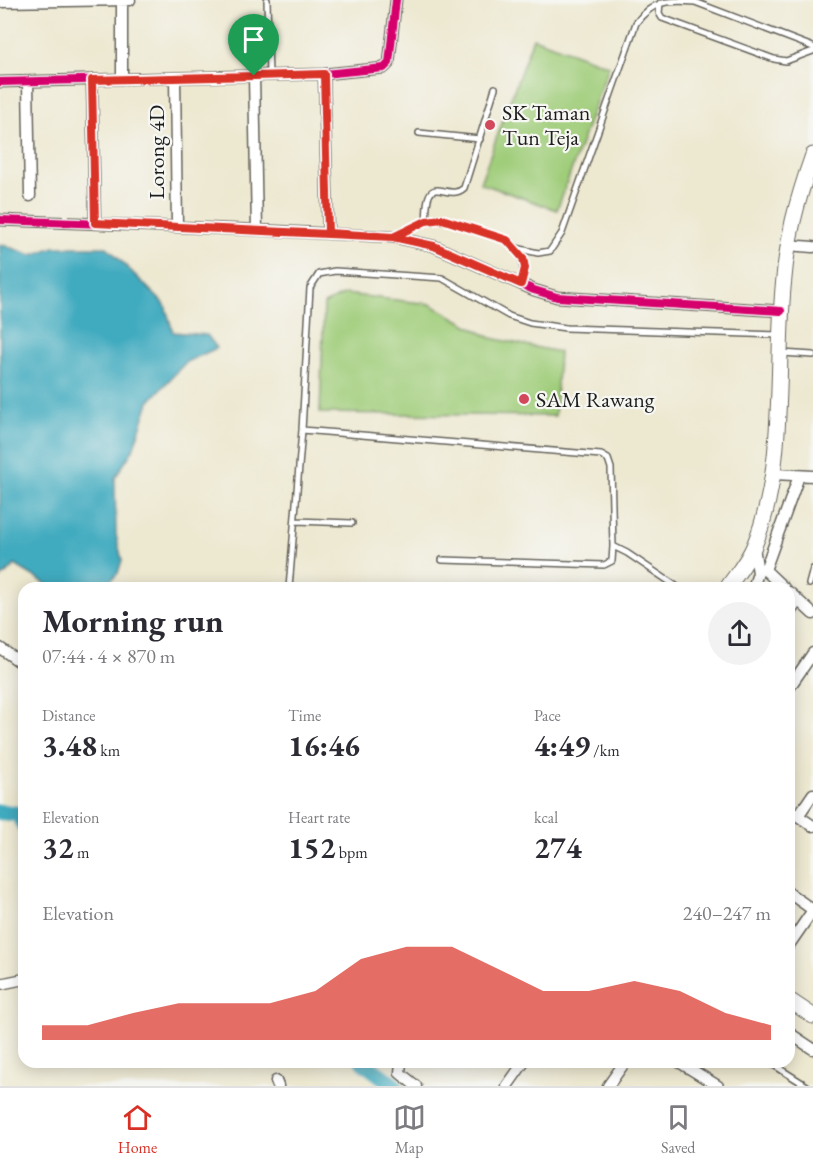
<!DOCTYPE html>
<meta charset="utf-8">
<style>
:root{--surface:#fff;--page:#f2f2f3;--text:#2b2b33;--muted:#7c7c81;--line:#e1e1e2;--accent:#d93025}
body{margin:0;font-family:"EB Garamond",serif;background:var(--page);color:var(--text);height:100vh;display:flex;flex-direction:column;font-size:22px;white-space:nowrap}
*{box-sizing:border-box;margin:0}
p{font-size:20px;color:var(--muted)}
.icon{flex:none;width:33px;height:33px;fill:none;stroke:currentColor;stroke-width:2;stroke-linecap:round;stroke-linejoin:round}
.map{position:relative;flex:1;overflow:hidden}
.details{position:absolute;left:18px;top:582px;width:777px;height:486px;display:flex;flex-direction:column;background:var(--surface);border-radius:18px;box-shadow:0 3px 15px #0003}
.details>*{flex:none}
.pin{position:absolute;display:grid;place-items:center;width:51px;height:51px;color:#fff;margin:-62px -26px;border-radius:50% 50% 50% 0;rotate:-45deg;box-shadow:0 0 6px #0007}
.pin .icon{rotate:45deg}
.round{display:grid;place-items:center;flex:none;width:63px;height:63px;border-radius:32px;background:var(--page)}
.head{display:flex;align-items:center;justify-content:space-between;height:102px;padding:0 24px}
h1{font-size:33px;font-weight:700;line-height:45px}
.stats{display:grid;grid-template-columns:repeat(3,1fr);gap:9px;height:102px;padding:6px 24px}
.stats div{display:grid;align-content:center}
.stats b{font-size:30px;font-weight:700}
.stats small{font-size:16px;font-weight:400}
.stats p{font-size:16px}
.chart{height:168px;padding:12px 24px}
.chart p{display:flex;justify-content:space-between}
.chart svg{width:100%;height:108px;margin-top:6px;fill:var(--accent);opacity:.7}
.menu{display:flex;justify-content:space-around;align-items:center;height:84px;border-top:2px solid var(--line);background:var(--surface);font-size:16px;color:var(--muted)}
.menu a{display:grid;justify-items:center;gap:3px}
.menu .active{color:var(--accent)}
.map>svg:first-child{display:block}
.green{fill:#a0cd7a;stroke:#5e744b;stroke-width:1.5}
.water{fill:#40aabf;stroke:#2e636e;stroke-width:1.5}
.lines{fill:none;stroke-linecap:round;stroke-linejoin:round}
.river{stroke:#40aabf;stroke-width:16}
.lane-casing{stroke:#65635b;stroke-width:8}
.street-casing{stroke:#65635b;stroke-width:13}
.secondary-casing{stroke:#65635b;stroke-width:17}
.lane{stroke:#fff;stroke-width:5}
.street{stroke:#fff;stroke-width:10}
.secondary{stroke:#fff;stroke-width:15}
.cycleway-casing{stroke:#f6f6f2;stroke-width:11}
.cycleway{stroke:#d6006c;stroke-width:8}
.route-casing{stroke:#fff;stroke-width:12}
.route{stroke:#d93025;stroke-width:8}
.poi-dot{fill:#d1495b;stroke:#f6f6f2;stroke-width:2}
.labels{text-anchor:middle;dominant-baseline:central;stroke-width:4.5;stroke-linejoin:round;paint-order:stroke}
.poi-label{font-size:22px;fill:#1c1c1c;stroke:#f6f6f2;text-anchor:start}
.street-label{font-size:22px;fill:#1c1c1c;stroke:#f6f6f2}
</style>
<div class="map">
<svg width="813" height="1086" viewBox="0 0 813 1086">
<rect width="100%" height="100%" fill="#f6f6f2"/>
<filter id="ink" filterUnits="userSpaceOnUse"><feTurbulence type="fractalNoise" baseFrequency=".0167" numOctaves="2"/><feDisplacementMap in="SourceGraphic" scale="12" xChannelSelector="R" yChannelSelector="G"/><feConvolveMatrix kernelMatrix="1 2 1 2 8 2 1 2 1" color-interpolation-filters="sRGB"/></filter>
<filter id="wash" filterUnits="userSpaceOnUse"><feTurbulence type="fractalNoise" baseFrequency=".008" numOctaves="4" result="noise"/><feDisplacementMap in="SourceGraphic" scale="24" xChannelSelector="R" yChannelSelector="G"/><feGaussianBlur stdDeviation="1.35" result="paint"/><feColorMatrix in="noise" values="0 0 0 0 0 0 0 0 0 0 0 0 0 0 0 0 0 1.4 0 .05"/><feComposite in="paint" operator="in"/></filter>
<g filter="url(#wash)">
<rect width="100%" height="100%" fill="#ede8d0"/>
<path class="green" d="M533,38L609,66L557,210L480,183Z
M345,294L430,304L491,338L559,352L555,416L320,413L324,304Z"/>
<path class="water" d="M0,244L32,255L54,247H107L165,305L173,332L207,335L217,348L186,362L149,402L133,450L115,478L116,535L122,560L118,573L104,588H53L15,565L0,579Z"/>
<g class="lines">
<path class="river" d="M0,812L19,814L24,826
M363,1062L395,1086"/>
</g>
</g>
<g filter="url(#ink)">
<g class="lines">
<g class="lane-casing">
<path id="lane" d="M267,0L269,76
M660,3L659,13L662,18L774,59L786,61L813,51
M419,133L480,139
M426,221C427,213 426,203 429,196C435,181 451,200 464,188L495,88
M395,236C409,229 423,220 438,220C448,219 460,225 470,228C503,239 531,241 521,284
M516,248L538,253L550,251L562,233L636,23C653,0 669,0 695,2L813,47
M782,353L813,355
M302,430L601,455L608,459L611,468L613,546L627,553L679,588
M296,521L352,523
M442,560L604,565L612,561L613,546
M809,584L813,569
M289,588L302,430L310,288L319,274L335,271L442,278L509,316L530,323L566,328L779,335
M789,618L800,602
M769,1062L807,1086"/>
</g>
<g class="street-casing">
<path id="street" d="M122,0V79
M0,2L130,0
M324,74L328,233
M254,76L257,230
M175,78L177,226
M92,80L95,223
M0,82L324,74L384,68L389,63L396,0
M28,82L30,196
M0,220L257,230L393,237L434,246L534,290L557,297L781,311
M787,245L813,247
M774,474L813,476
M765,570L799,476
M765,570L784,588
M753,588L758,573L754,547
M789,592L813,614
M0,648L24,665
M789,688L813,653
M789,810L813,826
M798,816L813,794
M789,893L813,910
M789,945L813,910
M0,984L24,979
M789,1033L813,1049
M401,1062L400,1073L416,1086
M679,1062L718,1086
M276,1081L278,1086
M507,1086L524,1062
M608,1086L625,1062"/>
</g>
<g class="secondary-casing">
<path id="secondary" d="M727,588C736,575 748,561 754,546C786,470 776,370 783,288C787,238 796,203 813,155
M789,1000L813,1016"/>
</g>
<use href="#lane" class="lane"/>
<use href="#street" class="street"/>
<use href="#secondary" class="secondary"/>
<g class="cycleway-casing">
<path id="cycleway" d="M0,82L324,74L384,68L389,63L396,0
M0,220L257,230L393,237L434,246L534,290L557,297L781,311"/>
</g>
<use href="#cycleway" class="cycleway"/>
</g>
</g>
<g class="lines" filter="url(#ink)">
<g class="route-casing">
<path id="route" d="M254,76L92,80L95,223L393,237L434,246L521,284L525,268L523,258L507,240L442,219L426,221L393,237L328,233L324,74L254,76"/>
</g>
<use href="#route" class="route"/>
</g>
<g class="poi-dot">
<circle cx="490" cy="125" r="6"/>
<circle cx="524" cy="399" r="6"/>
</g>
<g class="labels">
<g class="poi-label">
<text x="502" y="112">SK Taman<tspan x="502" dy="25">Tun Teja</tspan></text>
<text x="536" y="399">SAM Rawang</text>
</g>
<g class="street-label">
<text transform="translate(156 152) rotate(-90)">Lorong 4D</text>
</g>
</g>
</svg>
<div class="pin" style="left:254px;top:76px;background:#1e9e55"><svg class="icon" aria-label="arrive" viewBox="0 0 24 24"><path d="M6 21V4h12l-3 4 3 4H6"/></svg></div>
<section class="details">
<div class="head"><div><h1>Morning run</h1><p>07:44 · 4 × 870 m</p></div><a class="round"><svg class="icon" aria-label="share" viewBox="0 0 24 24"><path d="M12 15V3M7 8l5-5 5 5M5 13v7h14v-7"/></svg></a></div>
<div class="stats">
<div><p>Distance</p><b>3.48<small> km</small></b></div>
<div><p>Time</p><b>16:46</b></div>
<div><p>Pace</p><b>4:49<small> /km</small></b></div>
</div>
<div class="stats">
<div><p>Elevation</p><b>32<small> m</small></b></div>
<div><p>Heart rate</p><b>152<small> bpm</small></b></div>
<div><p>kcal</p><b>274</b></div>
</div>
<div class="chart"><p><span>Elevation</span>240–247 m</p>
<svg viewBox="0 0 160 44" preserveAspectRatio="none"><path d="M0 44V38L10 38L20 33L30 29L40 29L50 29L60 24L70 11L80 6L90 6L100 15L110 24L120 24L130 20L140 24L150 33L160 38V44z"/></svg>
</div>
</section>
</div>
<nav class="menu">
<a class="active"><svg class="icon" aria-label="home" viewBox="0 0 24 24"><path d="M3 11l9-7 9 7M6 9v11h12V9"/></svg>Home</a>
<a><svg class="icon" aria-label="map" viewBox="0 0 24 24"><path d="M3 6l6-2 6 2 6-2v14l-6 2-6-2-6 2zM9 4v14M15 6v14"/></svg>Map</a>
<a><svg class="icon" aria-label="saved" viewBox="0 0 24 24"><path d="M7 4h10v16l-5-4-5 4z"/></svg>Saved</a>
</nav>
